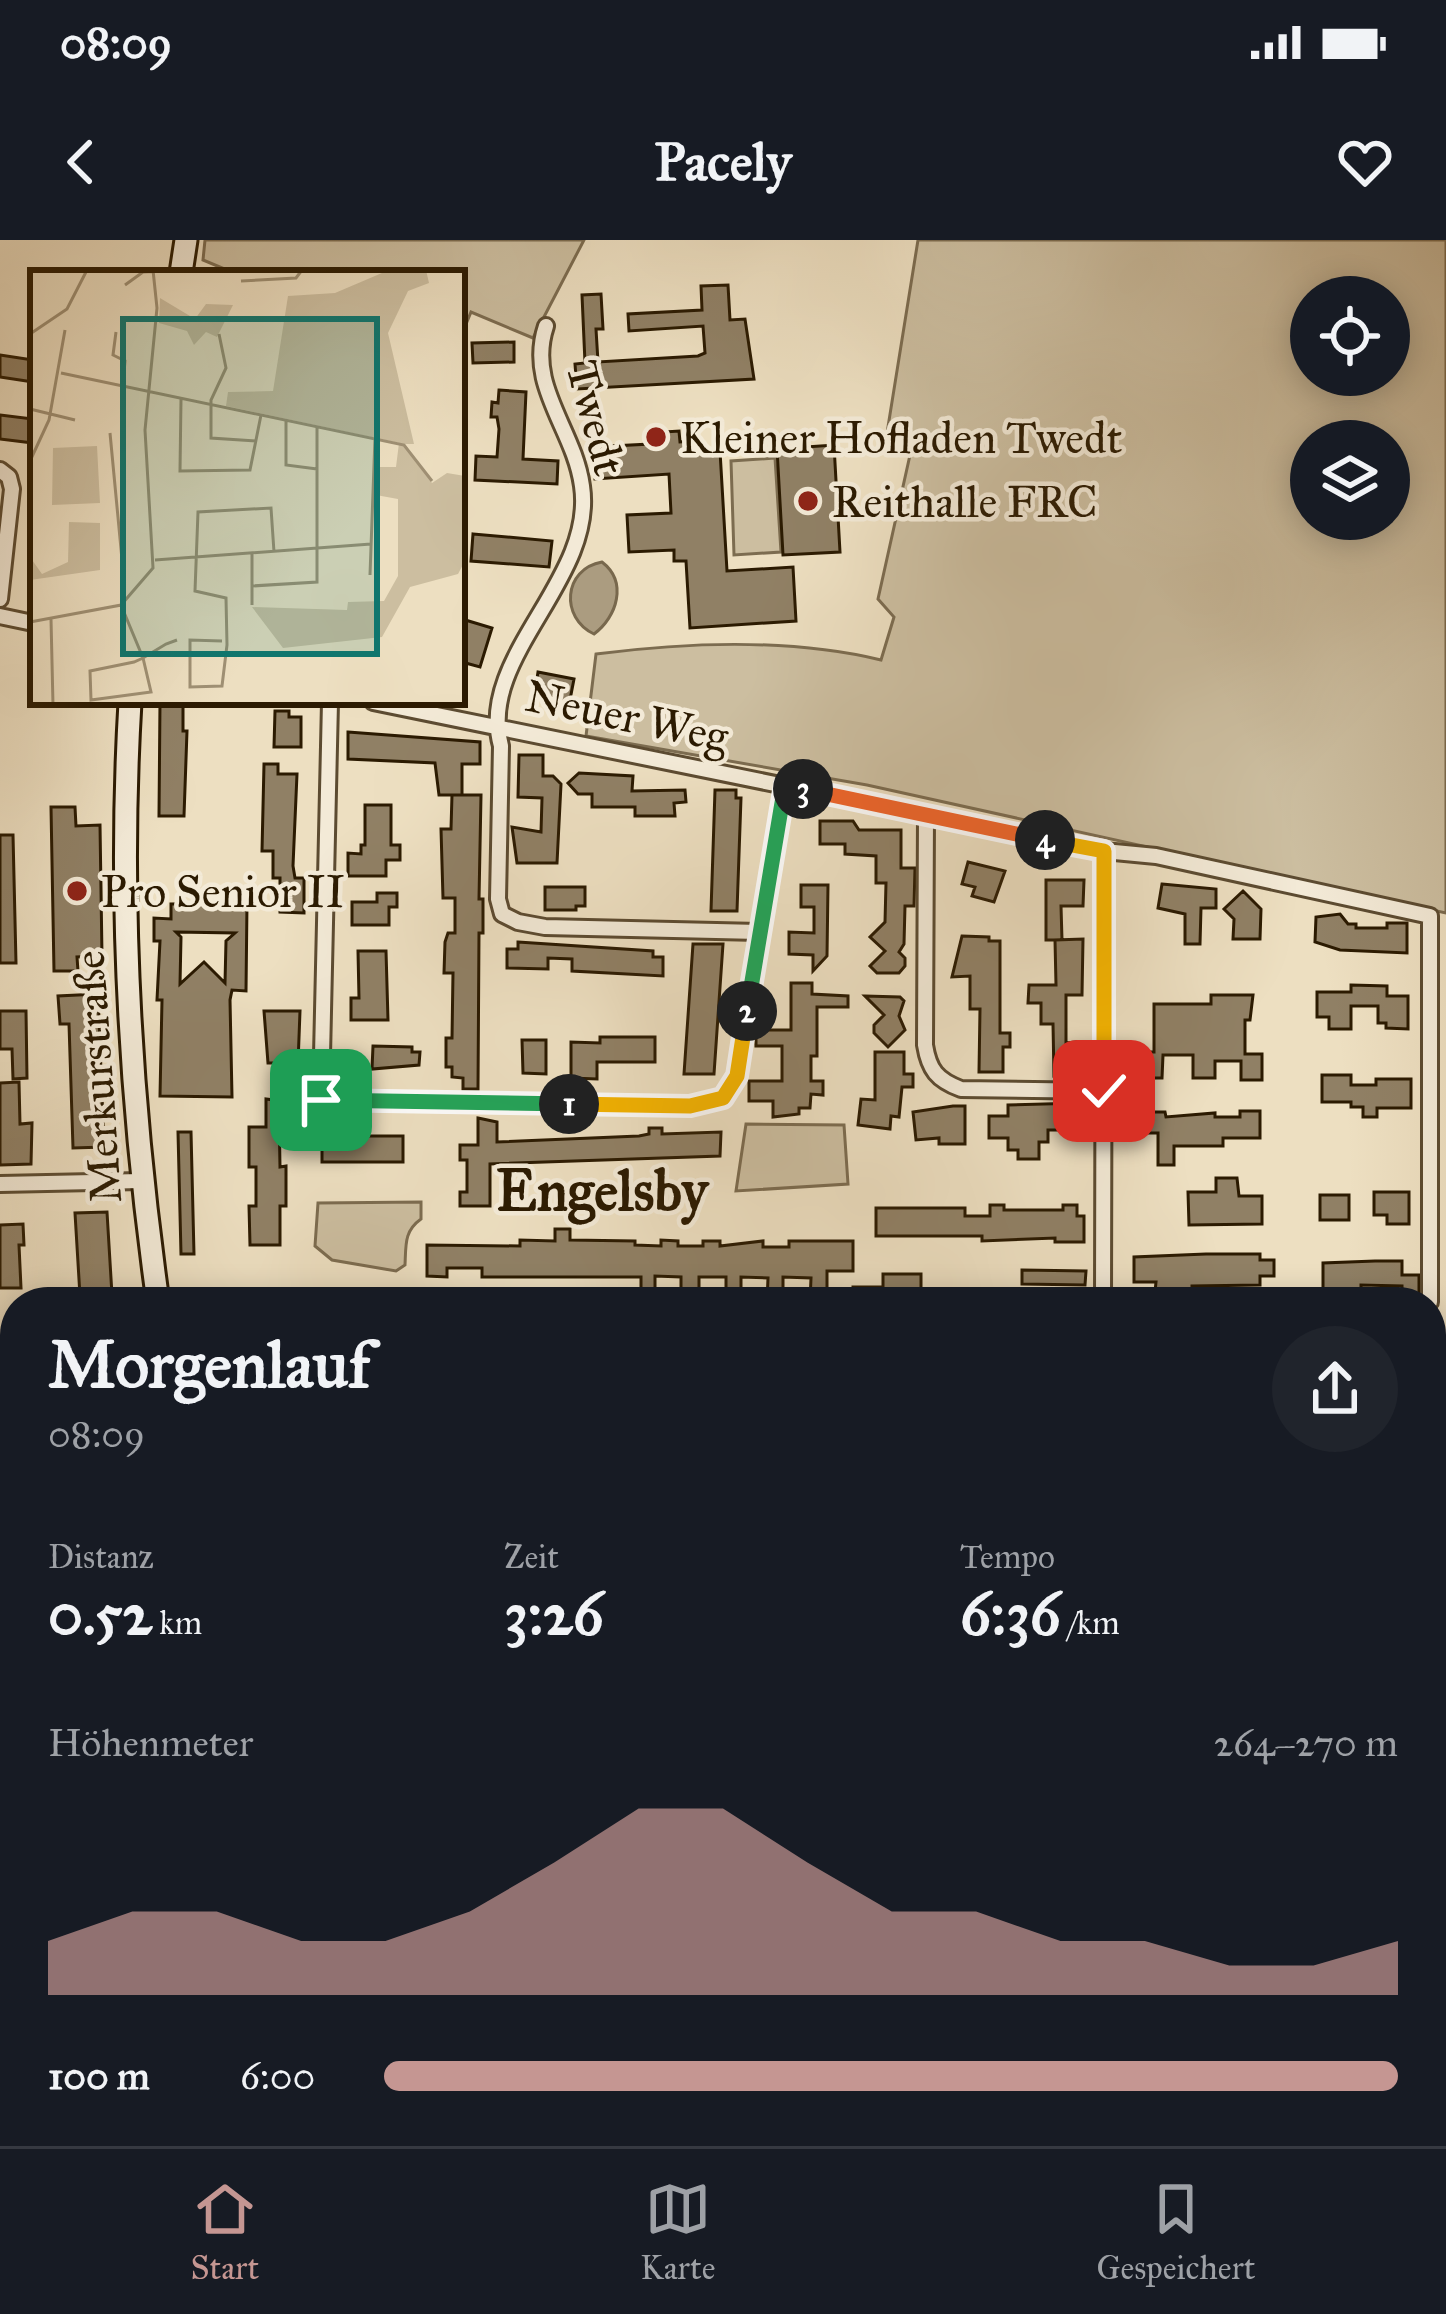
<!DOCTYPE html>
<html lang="de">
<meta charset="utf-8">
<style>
:root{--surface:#171b24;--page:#20242c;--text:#f1f3f6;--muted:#9ea1a6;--line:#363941;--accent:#c59692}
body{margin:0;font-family:"IM FELL Great Primer",serif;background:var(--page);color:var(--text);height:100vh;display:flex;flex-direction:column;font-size:45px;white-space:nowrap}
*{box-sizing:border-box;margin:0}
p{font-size:39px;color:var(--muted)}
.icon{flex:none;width:66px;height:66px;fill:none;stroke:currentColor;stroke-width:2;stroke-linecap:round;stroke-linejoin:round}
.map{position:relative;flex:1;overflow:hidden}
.details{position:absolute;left:0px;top:1047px;width:1446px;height:861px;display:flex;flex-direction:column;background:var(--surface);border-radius:48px 48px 0 0;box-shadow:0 6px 30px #0003}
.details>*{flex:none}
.controls{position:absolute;left:1290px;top:36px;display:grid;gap:24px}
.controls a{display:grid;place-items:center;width:120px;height:120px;border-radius:50%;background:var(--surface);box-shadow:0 6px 30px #0003;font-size:60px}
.pin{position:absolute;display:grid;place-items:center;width:102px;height:102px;color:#fff;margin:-51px;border-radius:24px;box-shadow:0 6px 18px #0006}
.km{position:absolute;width:60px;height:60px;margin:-30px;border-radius:50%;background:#222;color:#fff;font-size:33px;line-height:60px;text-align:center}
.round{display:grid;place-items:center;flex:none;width:126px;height:126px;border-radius:63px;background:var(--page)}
.summary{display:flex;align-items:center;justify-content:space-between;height:204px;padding:0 48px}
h1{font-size:66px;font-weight:800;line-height:90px}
.figures{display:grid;grid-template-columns:repeat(3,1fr);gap:18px;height:204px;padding:12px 48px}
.figures div{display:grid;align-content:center}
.figures b{font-size:60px;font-weight:800}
.figures small{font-size:33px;font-weight:400}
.figures p{font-size:33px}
.chart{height:336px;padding:24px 48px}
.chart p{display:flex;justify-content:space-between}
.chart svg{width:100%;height:216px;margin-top:12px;fill:var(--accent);opacity:.7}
ul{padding:0 48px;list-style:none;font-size:39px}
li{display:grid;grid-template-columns:192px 144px 1fr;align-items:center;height:90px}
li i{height:30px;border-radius:15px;background:var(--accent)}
.status{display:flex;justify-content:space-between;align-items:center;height:84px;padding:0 60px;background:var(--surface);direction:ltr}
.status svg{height:33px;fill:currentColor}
header{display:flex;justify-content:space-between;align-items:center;height:156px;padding:0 48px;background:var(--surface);font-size:54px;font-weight:800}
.tab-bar{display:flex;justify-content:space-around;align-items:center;height:168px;border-top:3px solid var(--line);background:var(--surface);font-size:33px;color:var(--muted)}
.tab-bar a{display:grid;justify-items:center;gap:6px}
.tab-bar .selected{color:var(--accent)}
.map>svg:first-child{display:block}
.green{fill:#ccbea0;stroke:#7c6c50;stroke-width:3;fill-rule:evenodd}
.water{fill:#ab9c80;stroke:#78684d;stroke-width:3}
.building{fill:#908065;stroke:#2b1a01;stroke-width:3;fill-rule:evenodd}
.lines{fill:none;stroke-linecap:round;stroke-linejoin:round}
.street-casing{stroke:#5c4b31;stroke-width:20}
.secondary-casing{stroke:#2b1a01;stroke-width:27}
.street{stroke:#f3ead7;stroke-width:14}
.secondary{stroke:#f3ead7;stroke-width:21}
.split-1-casing{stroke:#fff;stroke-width:24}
.split-2-casing{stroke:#fff;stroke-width:24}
.split-3-casing{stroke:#fff;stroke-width:24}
.split-4-casing{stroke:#fff;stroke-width:24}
.split-5-casing{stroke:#fff;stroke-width:24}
.split-1{stroke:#22a559;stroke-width:15}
.split-2{stroke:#f5b400;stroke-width:15}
.split-3{stroke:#22a559;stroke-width:15}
.split-4{stroke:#f0652b;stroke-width:15}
.split-5{stroke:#f5b400;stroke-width:15}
.poi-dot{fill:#8f2418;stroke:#f3ead7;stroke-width:4.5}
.labels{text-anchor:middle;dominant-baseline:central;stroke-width:9;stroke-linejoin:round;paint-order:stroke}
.street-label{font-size:45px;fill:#2b1a01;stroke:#f3ead7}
.poi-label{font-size:45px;fill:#2b1a01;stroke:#f3ead7;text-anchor:start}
.district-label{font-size:57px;font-weight:bold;fill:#2b1a01;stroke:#f3ead7}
.inset-road{fill:none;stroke:#9f9074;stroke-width:3}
.view{fill:#0f766e;fill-opacity:0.15;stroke:#0f766e;stroke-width:6}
.inset-edge{fill:none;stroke:#2b1a01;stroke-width:6}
</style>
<div class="status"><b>08:09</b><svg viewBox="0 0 49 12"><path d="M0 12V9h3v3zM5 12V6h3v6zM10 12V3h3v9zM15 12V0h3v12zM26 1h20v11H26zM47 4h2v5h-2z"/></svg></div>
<header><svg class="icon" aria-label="back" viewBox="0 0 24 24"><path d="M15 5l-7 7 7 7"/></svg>Pacely<svg class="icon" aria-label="heart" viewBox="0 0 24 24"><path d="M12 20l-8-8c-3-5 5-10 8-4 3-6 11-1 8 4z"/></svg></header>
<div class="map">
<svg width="1446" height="1906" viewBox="0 0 1446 1906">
<rect width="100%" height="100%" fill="#eddfc1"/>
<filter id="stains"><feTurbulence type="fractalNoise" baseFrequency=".00167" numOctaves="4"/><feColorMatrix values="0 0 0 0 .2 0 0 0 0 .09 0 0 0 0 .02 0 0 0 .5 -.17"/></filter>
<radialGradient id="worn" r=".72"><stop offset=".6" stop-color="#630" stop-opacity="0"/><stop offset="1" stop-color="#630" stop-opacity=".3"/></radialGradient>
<path class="green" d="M205,0H584L533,98L471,72L462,94V33H234L203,20Z
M918,0H1446V673L867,545L586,496L596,414C689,402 790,398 881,420L894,377L878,359L914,197L887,193ZM1311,57H1389V135H1311ZM1311,201H1389V279H1311Z
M775,218L781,312L734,315L731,221Z
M746,884L844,885L848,944L736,951Z
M421,962V979C404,991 406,1005 405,1025L396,1031L332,1020L315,1006L318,963Z
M1431,1606H1446V1813H1431Z"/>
<path class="water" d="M602,322C628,342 617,377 594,394C560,378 563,329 602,322Z"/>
<path class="building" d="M728,45L730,80L745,79L754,139L577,149L575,124L585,123L582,55L601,54L603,89H596L598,122L698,116L705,113L703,86L629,91L628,74L702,70L701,46Z
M514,102V122L473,123L472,103Z
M0,115L33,120V142L0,137Z
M499,150L526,152L523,219L558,221L557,244L475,240L476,216L497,217L499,189L497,177H491L492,162L498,163Z
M0,175L33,179V203L0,199Z
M679,191L680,202L695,201V212L720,211L727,331L793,327L796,381L690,388L686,321H674V310L629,312L627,275L671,273L669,234L595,239L593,207L650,204L649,193Z
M834,205L840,312L783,315L777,209Z
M473,294L552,301L549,327L471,321Z
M462,379L492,388L480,427L462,422Z
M538,432L574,439L569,465L534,458Z
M160,462H183V491H187L184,576H159Z
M275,471H289V477H301V507H274Z
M348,492L480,502V524H462V555H439L435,523L348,519Z
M519,515H543V536H553L561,544L557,623H517L512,587L541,592L542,558L518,557Z
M264,524H278V534H297L293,626L295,638H304V673L280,672V638H273V611H262Z
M579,533L633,536L632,551L685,550L686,562L674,563L675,576H635V567H592V554H578L568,543Z
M715,550H736V558H741L737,671H711Z
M452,555H481L479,659H483V693H479L478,849H463V838L452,837V827H446V798H452L453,733H444L445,702L448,693H455V658H443L441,589H451Z
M365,565H391V605H400V620H386V636H348V613L361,614V605H365Z
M51,567H75L76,586L100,585L102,716L77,717L78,731H54Z
M820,581H853L859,590H901V628H915L914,666H905L904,704L899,712L905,718V726L899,733H877L870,726L885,711L870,697L885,682L886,643H876V616L845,614V604H820Z
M0,595H13L16,723H0Z
M968,622L1005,631L994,662L972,656L975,647L962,644Z
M1046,640H1084L1083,666H1061L1062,700H1046Z
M1162,644L1216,649V668H1201L1200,704H1185V674L1158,668Z
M801,645H828L827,716L813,731V715L789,714V692L814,693V667H801Z
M545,647H585V666H576V670H545Z
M1243,651L1261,669L1260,699H1233L1234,679L1224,669Z
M377,653H397V667H389V685H352V662H377Z
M247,663L246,751L232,750L230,760L232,857L160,856L162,760H157L160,701H154V678L171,679V664ZM176,692L235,693L226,701L225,743L204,722L180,744L181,697Z
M1340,674L1348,684H1356V688H1387V683H1407V713L1340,710L1315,702L1316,677Z
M962,696L989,697V701H1000V793H1010V807H1003V832H979L980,769H970V736L952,737Z
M1083,699L1082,755H1066V803L1076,802L1077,834L1054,836L1053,784H1041V763H1028L1029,745H1056L1055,700Z
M518,702L653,711V717H663V736L572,731V719L548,718V729L507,728V709H518Z
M693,704H723L714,834H684Z
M358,711H386L388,780H351V758H359Z
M791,743H812V754L848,756V767H817V816H811V841H823V855L811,854L810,868H799V874L773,877V861H749V841H782V806H756V790H791Z
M1351,745L1387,746V756H1408V789L1386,788V783H1378V766H1351V789H1329V777H1317V752H1351Z
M98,754L104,907L73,908L69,784H60L58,756Z
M1211,755H1253L1250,780H1245V814H1262V840H1241V821H1215V838H1193V815H1163L1162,838H1141V812H1154V764H1211Z
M865,756L900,757L904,761L899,776L905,790L888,807L874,793V785L884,775Z
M0,771H26L27,838L13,839L12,809H0Z
M264,771H300L298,824H305V860H290V867H279L280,927L286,926V966H280V1005H250L249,966H256V927H249V887H266V859L274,860L275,823H268Z
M600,797H655V822H597V839L571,838V802L600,803Z
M522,800H546V834L523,833Z
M373,806L412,807V812H420L419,825L372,829Z
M875,812H904V834H913V847H902L899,877L891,876L890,889L858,885L861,859L875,860Z
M1322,835H1351V845H1376V839H1411V868H1377V877H1363V867H1351V862H1322Z
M19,842L20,884L32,883L31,924L0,925V843Z
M1081,863L1080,890H1048V902H1039V919H1018V910H1008V898H989V876H1008V865Z
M953,866H965V904H939V898L916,900L913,872Z
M1240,871H1260V898H1223V906H1174V925H1158V893H1134V872H1165L1166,877L1215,873V877H1240Z
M478,878L497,882V902L639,896L649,894V888H662V894L721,892L720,916L490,924V966H460V952H467V920H460V905H478Z
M178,892H191L194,1014H181Z
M314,896H403V922H322V909H314Z
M1216,938H1237L1239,956H1262V984L1189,985L1188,952H1216Z
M1374,952H1409V984H1387V975H1374Z
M1320,955H1349V980H1320Z
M990,965H1004V970H1063V965H1077V976H1084V1002H1055V998L982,1001V996H876V968H965V976H990Z
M107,972L112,1055L80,1056L75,973Z
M23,984L24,1005H19L21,1048H0V985Z
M555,989H570V1000L635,1001V1005L661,1006V1000L678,1001V1006H703V1001H720V1006L763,1001V1007H789V1001H853V1031H827V1062H810L811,1038L783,1037V1062H767L768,1038L741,1037V1062H726V1037H699V1062H681V1037L655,1036V1062H641V1037H482V1028H447V1037L427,1036V1005L520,1006V1000L555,1001Z
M1206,1014H1260V1020H1274V1036H1260V1045L1192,1046V1052H1155L1156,1042H1134V1017Z
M1375,1021H1402V1035H1419V1053L1414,1058H1402V1046L1361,1045V1050H1323V1023Z
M1022,1030L1086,1031L1085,1045L1022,1044Z
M883,1034H921V1061L853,1062V1047H883Z
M7,1758L15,1822L0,1824V1759Z
M602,1893H659L658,1906H600Z"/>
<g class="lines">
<g class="street-casing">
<path id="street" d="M546,86C526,146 574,188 582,246C596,340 476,417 501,506L498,659L502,674L518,682L545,687L759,692
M0,230L9,237L12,249L0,359
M0,376L33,383
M330,462L321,860L690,866L723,858L737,836L785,545
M373,462L1104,611L1156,616L1430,676V1062
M926,575L925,805C929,830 937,840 961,849L1104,851
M0,944L141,941
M1103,1062L1104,611
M0,1659L15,1691
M99,1893L104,1906
M379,1893V1906
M145,1906L167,1893
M585,1906L586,1893"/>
</g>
<g class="secondary-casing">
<path id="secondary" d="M181,33L186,0
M130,462C118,664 130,862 158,1062
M0,1619L15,1611"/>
</g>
<use href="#street" class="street"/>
<use href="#secondary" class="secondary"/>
</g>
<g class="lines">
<g class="split-1-casing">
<path id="split-1" d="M321,860L569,864"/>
</g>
<g class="split-2-casing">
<path id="split-2" d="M569,864L690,866L723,858L737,836L747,771"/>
</g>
<g class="split-3-casing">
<path id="split-3" d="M747,771L785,545L803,549"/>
</g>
<g class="split-4-casing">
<path id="split-4" d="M803,549L1045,600"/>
</g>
<g class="split-5-casing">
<path id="split-5" d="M1045,600L1104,611V851"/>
</g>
<use href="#split-1" class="split-1"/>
<use href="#split-2" class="split-2"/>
<use href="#split-3" class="split-3"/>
<use href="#split-4" class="split-4"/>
<use href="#split-5" class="split-5"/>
</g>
<g class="poi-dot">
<circle cx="656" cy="197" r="12"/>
<circle cx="808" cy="261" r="12"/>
<circle cx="77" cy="651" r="12"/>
</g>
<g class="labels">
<g class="street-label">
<text transform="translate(596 178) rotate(75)">Twedt</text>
<text transform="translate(627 476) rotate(12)">Neuer Weg</text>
<text transform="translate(97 837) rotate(-94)">Merkurstraße</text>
</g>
<g class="poi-label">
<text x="680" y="197">Kleiner Hofladen Twedt</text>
<text x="832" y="261">Reithalle FRC</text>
<text x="101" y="651">Pro Senior II</text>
</g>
<g class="district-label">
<text x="602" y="951">Engelsby</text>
</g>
</g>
<g transform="translate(30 30)">
<rect width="435" height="435" fill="#eddfc1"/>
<path d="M359,0H396L399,13L378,21L358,63L384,174H375L402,213L417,203L435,206V291L428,304L380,317L352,367L253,378L222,337L317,340L318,332L354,331L368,306V229L346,225V197H366L369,173L196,136L198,122L243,121L258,26L305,23ZM130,28L165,49L176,34L203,35L187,67L176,62L164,75L157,61L129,53ZM67,176L70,233L22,235L23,178ZM39,252L70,253V300L0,310V287L12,304L38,292Z" fill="#ccbea0"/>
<path class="inset-road" d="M211,11L266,8L272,0M95,15L113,2L154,0M86,62L83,85L95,91L93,115M0,64L37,39L57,0M189,64L196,98L181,130V168L227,171M31,103L374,175L402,211M151,129L150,201L220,200L231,145M0,139L45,150M256,150V195L287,199M80,163L93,300M0,191L19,150L35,60M222,284V335M125,290L341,274M340,305L345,168M222,316L287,312V157M91,335L113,388L121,422L61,430L60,401L104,392L113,388L136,374L147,370M21,349L23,435M0,352L91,335L123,298L115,160L127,38L123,0M192,371L160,370V417L192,416L197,375L196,328L165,321L168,242L241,238L244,282"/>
<path class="view" d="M93,49H347V384H93Z"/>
<rect width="435" height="435" class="inset-edge"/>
</g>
<rect width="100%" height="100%" filter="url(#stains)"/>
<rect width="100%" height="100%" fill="url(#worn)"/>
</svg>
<div class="controls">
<a><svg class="icon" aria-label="locate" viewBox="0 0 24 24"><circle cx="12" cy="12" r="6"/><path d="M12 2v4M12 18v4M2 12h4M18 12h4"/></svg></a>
<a><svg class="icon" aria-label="layers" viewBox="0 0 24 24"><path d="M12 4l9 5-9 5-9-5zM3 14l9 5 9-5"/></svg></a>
</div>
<div class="pin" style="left:321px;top:860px;background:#1e9e55"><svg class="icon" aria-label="arrive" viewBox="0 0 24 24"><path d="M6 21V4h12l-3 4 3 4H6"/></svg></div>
<div class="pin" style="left:1104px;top:851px;background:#d93025"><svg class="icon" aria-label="check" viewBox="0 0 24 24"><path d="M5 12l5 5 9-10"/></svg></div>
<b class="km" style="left:569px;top:864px">1</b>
<b class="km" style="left:747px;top:771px">2</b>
<b class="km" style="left:803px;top:549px">3</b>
<b class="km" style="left:1045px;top:600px">4</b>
<section class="details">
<div class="summary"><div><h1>Morgenlauf</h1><p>08:09</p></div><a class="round"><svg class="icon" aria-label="share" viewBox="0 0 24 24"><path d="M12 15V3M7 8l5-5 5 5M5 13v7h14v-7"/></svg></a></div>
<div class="figures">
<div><p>Distanz</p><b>0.52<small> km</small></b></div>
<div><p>Zeit</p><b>3:26</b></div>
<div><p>Tempo</p><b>6:36<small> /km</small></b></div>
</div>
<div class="chart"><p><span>Höhenmeter</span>264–270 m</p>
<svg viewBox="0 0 160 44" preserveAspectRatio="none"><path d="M0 44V33L10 27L20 27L30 33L40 33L50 27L60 17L70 6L80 6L90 17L100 27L110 27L120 33L130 33L140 38L150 38L160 33V44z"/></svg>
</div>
<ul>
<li><b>100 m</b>6:00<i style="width:100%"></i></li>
</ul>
</section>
</div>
<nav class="tab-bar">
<a class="selected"><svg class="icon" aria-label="home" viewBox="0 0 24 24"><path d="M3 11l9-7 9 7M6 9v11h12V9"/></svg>Start</a>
<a><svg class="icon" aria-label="map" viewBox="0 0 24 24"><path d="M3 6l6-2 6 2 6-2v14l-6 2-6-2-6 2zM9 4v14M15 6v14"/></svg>Karte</a>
<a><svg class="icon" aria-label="saved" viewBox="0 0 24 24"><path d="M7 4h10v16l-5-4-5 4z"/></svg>Gespeichert</a>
</nav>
